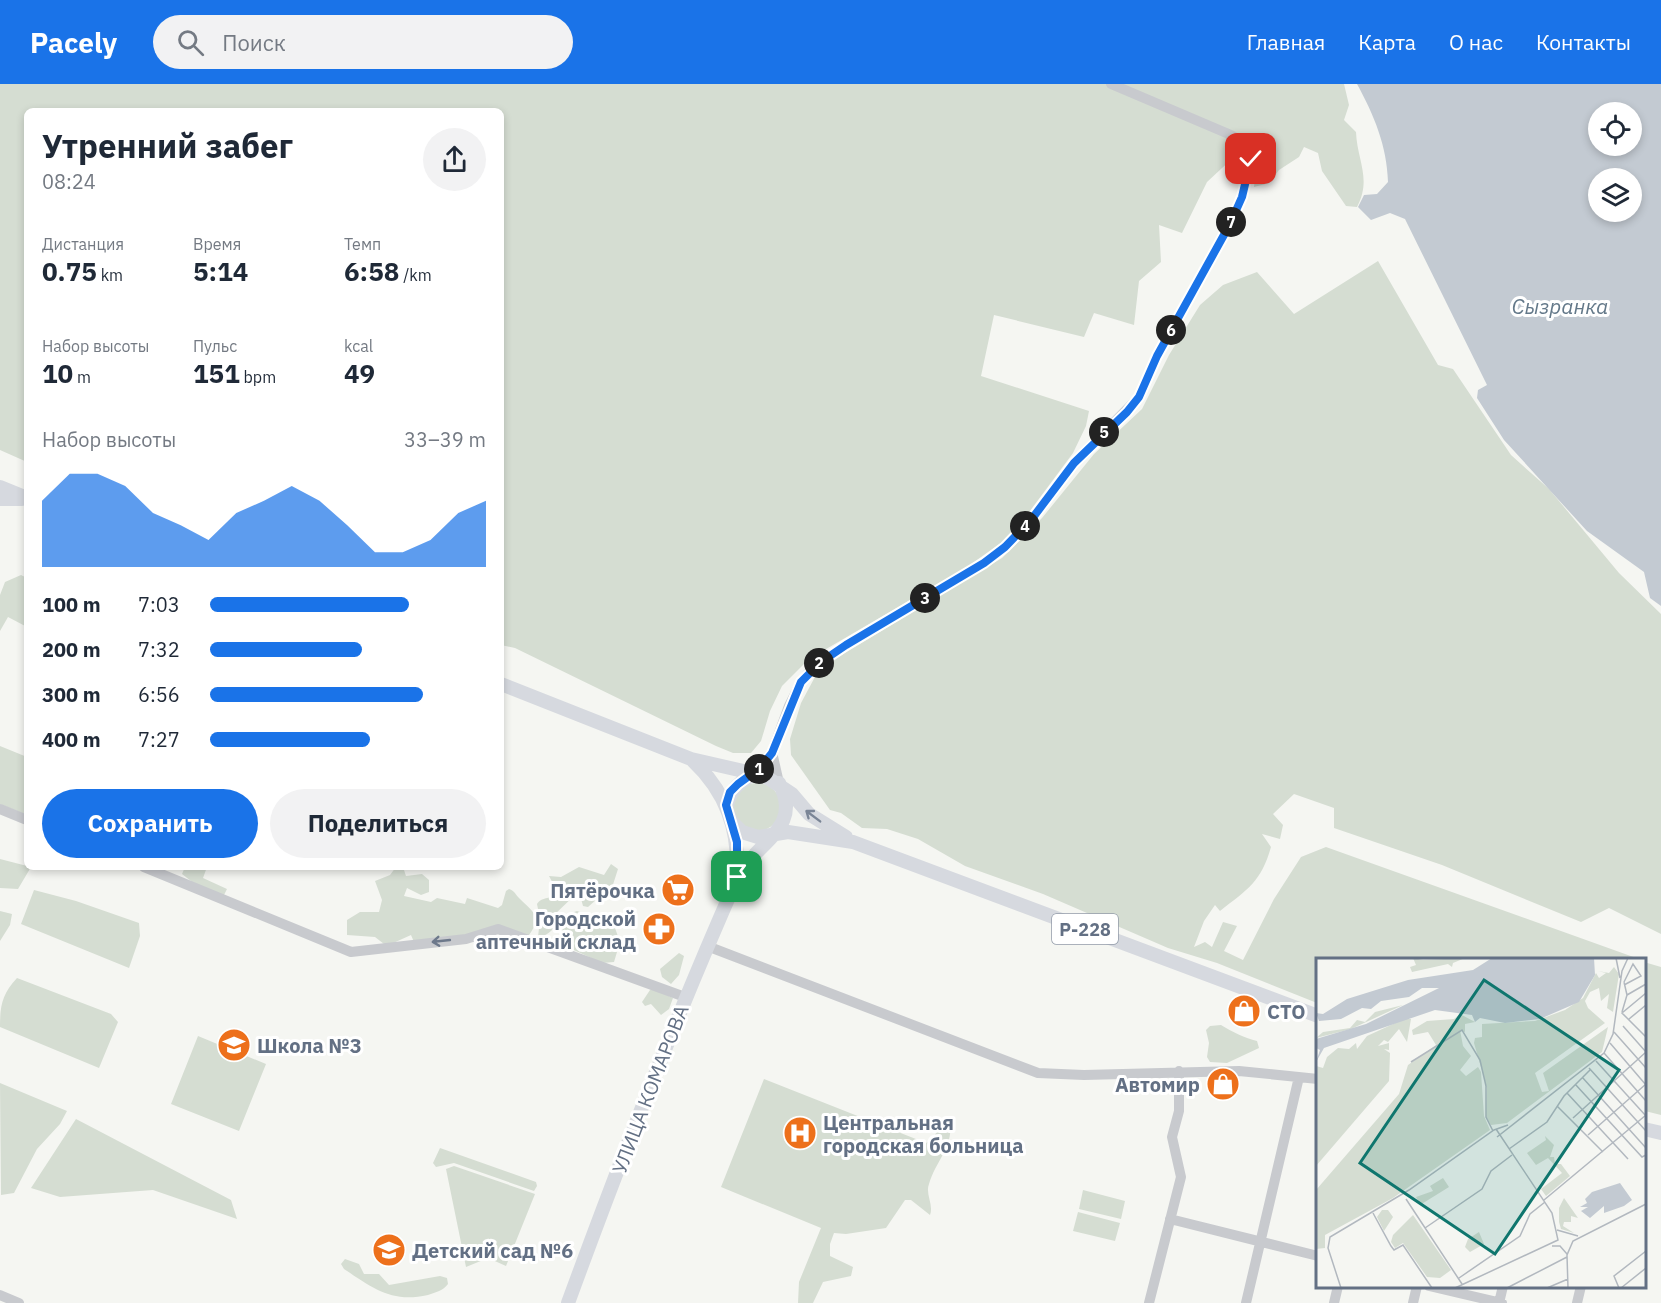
<!DOCTYPE html>
<html lang="ru">
<meta charset="utf-8">
<style>
:root{--surface:#fff;--page:#f2f2f3;--text:#1f2937;--muted:#747a83;--accent:#1a73e8}
body{margin:0;font-family:"IBM Plex Sans",sans-serif;background:var(--page);color:var(--text);height:100vh;display:flex;flex-direction:column;font-size:22px;white-space:nowrap}
*{box-sizing:border-box;margin:0}
p{font-size:20px;color:var(--muted)}
.icon{flex:none;width:33px;height:33px;fill:none;stroke:currentColor;stroke-width:2;stroke-linecap:round;stroke-linejoin:round}
.map{position:relative;flex:1;overflow:hidden}
.sheet{position:absolute;left:24px;top:24px;width:480px;height:762px;display:flex;flex-direction:column;background:var(--surface);border-radius:9px;box-shadow:0 3px 9px #0003}
.sheet>*{flex:none}
.buttons{position:absolute;left:1588px;top:18px;display:grid;gap:12px}
.buttons a{display:grid;place-items:center;width:54px;height:54px;border-radius:50%;background:var(--surface);box-shadow:0 3px 9px #0003;font-size:30px}
.pin{position:absolute;display:grid;place-items:center;width:51px;height:51px;color:#fff;margin:-26px;border-radius:12px;box-shadow:0 3px 9px #0006}
.km{position:absolute;width:30px;height:30px;margin:-15px;border-radius:50%;background:#222;color:#fff;font-size:16px;line-height:30px;text-align:center}
.round{display:grid;place-items:center;flex:none;width:63px;height:63px;border-radius:32px;background:var(--page)}
.summary{display:flex;align-items:center;justify-content:space-between;height:102px;padding:0 18px}
h1{font-size:33px;font-weight:700;line-height:45px}
.figures{display:grid;grid-template-columns:repeat(3,1fr);gap:9px;height:102px;padding:6px 18px}
.figures div{display:grid;align-content:center}
.figures b{font-size:26px;font-weight:700}
.figures small{font-size:16px;font-weight:400}
.figures p{font-size:16px}
.chart{height:168px;padding:12px 18px}
.chart p{display:flex;justify-content:space-between}
.chart svg{width:100%;height:108px;margin-top:6px;fill:var(--accent);opacity:.7}
.action{display:flex;gap:12px;margin-top:auto;padding:12px 18px}
.action a{flex:1;height:69px;border-radius:36px;background:var(--accent);color:#fff;font-size:24px;font-weight:700;line-height:69px;text-align:center}
.action a+a{background:var(--page);color:var(--text)}
ul{padding:0 18px;list-style:none;font-size:20px}
li{display:grid;grid-template-columns:96px 72px 1fr;align-items:center;height:45px}
li i{height:15px;border-radius:8px;background:var(--accent)}
header{display:flex;align-items:center;gap:36px;box-sizing:border-box;height:84px;padding:0 30px;background:var(--accent);color:#fff}
header strong{font-size:28px}
nav{display:flex;gap:33px;margin-inline-start:auto;font-size:21px}
.search{width:420px;height:54px;background:var(--page);display:flex;align-items:center;gap:15px;box-sizing:border-box;padding:0 21px;border-radius:33px;color:var(--muted);font-size:22px}
.map>svg:first-child{display:block}
.green{fill:#d5ddd2}
.water{fill:#c3cad2;fill-rule:evenodd}
.lines{fill:none;stroke-linecap:round;stroke-linejoin:round}
.minor{stroke:#c8cace;stroke-width:10}
.major{stroke:#d6d9df;stroke-width:14}
.oneway{stroke:#7a8596}
.oneway2{stroke:#6d798b}
.route-casing{stroke:#fff;stroke-width:12}
.route{stroke:#1a73e8;stroke-width:8}
.labels{text-anchor:middle;dominant-baseline:central;stroke-width:6;stroke-linejoin:round;paint-order:stroke}
.shield{fill:#fff;stroke:#929ba9;stroke-width:1.5}
.shield-label{font-size:18px;font-weight:bold;fill:#637084}
.poi-label{font-size:20px;font-weight:bold;fill:#637084;stroke:#fff;text-anchor:start}
.street-label{font-size:20px;fill:#637084;stroke:#fff}
.water-label{font-size:21px;font-style:italic;fill:#637889;stroke:#fff}
.inset-road{fill:none;stroke:#b2b8bf;stroke-width:1.5}
.view{fill:#0f766e;fill-opacity:0.15;stroke:#0f766e;stroke-width:3}
.inset-edge{fill:none;stroke:#637084;stroke-width:3}
</style>
<header>
<strong>Pacely</strong>
<div class="search"><svg class="icon" aria-label="search" viewBox="0 0 24 24"><circle cx="10" cy="10" r="6"/><path d="M15 15l6 6"/></svg>Поиск</div>
<nav><a>Главная</a><a>Карта</a><a>О нас</a><a>Контакты</a></nav>
</header>
<div class="map">
<svg width="1661" height="1219" viewBox="0 0 1661 1219">
<rect width="100%" height="100%" fill="#f5f6f2"/>
<path class="green" d="M0,0H1344L1349,21L1344,36L1356,48C1357,76 1372,95 1357,123L1346,122L1322,87L1318,69L1304,63L1299,73L1279,86L1269,99L1254,103C1256,88 1252,73 1250,58L1207,98L1182,149L1159,141L1161,178L1139,197L1134,241L1094,229L1084,253L994,231L981,292L1089,327L1086,342L1073,369L1024,435L1005,456L967,483L809,575L782,602L770,627L761,657L751,669H733L716,662L515,564L501,561V27H27V378L0,366Z
M1378,177L1438,281L1453,285L1511,371L1549,405L1619,489L1661,530V850L1609,824L1581,838L1442,781L1334,744V724L1294,710L1273,730L1283,741L1280,755L1262,750L1271,763C1261,798 1248,805 1220,827L1215,821L1204,837L1194,863L1205,858L1212,863L1223,838L1237,842L1224,867L1243,876L1274,815L1301,773L1326,763L1639,875L1318,876L1317,919L1217,879L1168,864L1043,810L965,782L918,755L887,745L862,744L841,729L830,726L791,671L790,655L801,619L816,591L835,575L1002,474L1042,434L1094,370L1142,325L1169,271L1200,221L1223,201L1257,188L1294,230Z
M21,491L27,494V543L8,533L0,547V511L5,498Z
M0,662L27,673V731L0,720Z
M733 723a24 24 0 1 1 48 0a24 24 0 1 1-48 0Z
M0,775L31,783L18,805L0,804Z
M611,780L618,785L609,813L597,815L588,823L583,822L580,811L576,810L552,833L550,836L556,840C554,846 545,853 538,853L540,835L537,820C542,812 553,816 557,807L549,792L561,793L579,783L604,791Z
M185,783H207L203,794L227,805L223,813L196,801L182,790Z
M396,783L404,786L406,792L422,790L429,796V808L421,811L407,804L404,812L431,818L437,814L465,820L467,814L498,824L502,821L506,807L509,805C515,807 515,810 519,814C535,830 543,832 527,854L497,843L467,853L414,858L411,851L391,860H384L375,853L347,851V836L360,828H379L382,816L375,797L390,791Z
M34,806L76,817L139,839L140,852L129,884L21,840Z
M0,827L12,830L10,841L0,857Z
M577,827L586,830L600,844H615L620,858L614,878L602,879L563,861L561,848L567,839L565,831Z
M679,869L684,872L679,891L671,900L662,893L660,885Z
M1644,878L1661,883V1031L1645,1027Z
M17,894L111,930L118,938L99,984L0,943C0,922 2,910 17,894Z
M654,905L673,914L669,925L661,931L651,920L645,922L642,918L650,906Z
M1221,941C1232,948 1245,954 1257,957L1259,964L1227,979L1210,978L1207,973L1209,959L1206,946L1210,942Z
M198,952L266,980L239,1047L171,1020Z
M764,995L926,1059L932,1055L945,1036L950,1039C953,1064 936,1076 929,1100C925,1110 934,1121 930,1131L911,1116H905L886,1144L846,1150L834,1149L830,1160V1172L853,1183L851,1192L823,1198L813,1219H798L799,1198L821,1144L721,1103Z
M0,999L67,1027L60,1040L37,1065L14,1109L1,1111Z
M76,1035L231,1116L237,1135L153,1106L60,1113L31,1104Z
M440,1064L536,1098L537,1102L534,1107L454,1079L436,1083L433,1079Z
M454,1082L535,1110L506,1182L488,1174L466,1183L446,1085Z
M1083,1106L1125,1117L1121,1135L1079,1125Z
M1078,1128L1120,1139L1115,1157L1073,1147Z
M345,1175L359,1180L364,1190H379L389,1201L440,1192L447,1194L448,1200C443,1207 436,1208 428,1211C392,1219 374,1205 344,1185L341,1180Z"/>
<path class="water" d="M1357,0H1661V522L1650,514L1644,488L1587,447L1504,356L1477,314L1478,306L1487,301L1405,135L1390,129L1371,136L1358,123L1364,111L1377,110L1388,98C1387,62 1374,31 1357,0ZM1599,28H1632V62H1599ZM1599,94H1632V128H1599Z"/>
<g class="lines">
<path class="minor" d="M772,668L779,699
M753,690L772,668L789,622L801,598L810,587L846,561L984,479L1005,463L1031,436L1074,379L1139,313L1157,272L1230,140L1242,113L1251,75L1244,59L1231,51L1111,0
M0,725L27,736
M144,783L351,868L466,855L498,845L685,913
M707,862L1038,989L1084,991L1239,987L1318,995
M1170,1135L1318,1172
M1429,1202L1502,1219
M0,1211L19,1219
M1149,1219L1181,1093L1172,1053L1179,1027V987
M1246,1219L1299,993
M1334,1219L1338,1202
M1413,1219L1417,1202
M1499,1219L1503,1202
M1577,1219L1581,1202"/>
<path class="major" d="M0,403L27,414
M0,415H22
M501,600L691,675L765,692L792,710L809,730L846,753
M693,677C726,708 739,745 737,791
M727,721C731,705 739,699 753,690
M733,739L742,748L758,753L788,748L853,758L1318,932
M1644,1045L1661,1049
M568,1219C620,1077 675,935 736,797C752,759 805,746 779,699"/>
</g>
<defs><path id="oneway-shaft" d="M-6 0H5M1.5-3L5.5 0L1.5 3" fill="none" stroke-width="1.6" stroke-linecap="round" stroke-linejoin="round" transform="scale(1.5)"/></defs>
<use class="oneway" href="#oneway-shaft" transform="translate(813 732) rotate(-143)"/>
<use class="oneway2" href="#oneway-shaft" transform="translate(441 857) rotate(174)"/>
<g class="lines">
<g class="route-casing">
<path id="route" d="M737,793V758L726,721L730,708L738,700L760,684L772,669L801,598L821,578L846,561L984,479L1005,463L1031,436L1074,379L1127,328L1139,313L1157,272L1230,140L1242,113L1251,75"/>
</g>
<use href="#route" class="route"/>
</g>
<defs>
<g id="supermarket-disc" transform="scale(1.725)"><circle r="9.5" fill="#ed701b" stroke="#fff"/><path d="M-6-5.5h2.5l.6 2H6L4.5 2H-2.5L-4.4-4H-6ZM-1.5 3.2a1.3 1.3 0 1 0 .1 0ZM3 3.2a1.3 1.3 0 1 0 .1 0Z" fill="#fff"/></g>
<g id="pharmacy-disc" transform="scale(1.725)"><circle r="9.5" fill="#ed701b" stroke="#fff"/><path d="M-2-6h4v4h4v4h-4v4h-4v-4h-4v-4h4Z" fill="#fff"/></g>
<g id="shop-disc" transform="scale(1.725)"><circle r="9.5" fill="#ed701b" stroke="#fff"/><path d="M-5-2.5h2.3a2.7 3.5 0 0 1 5.4 0H5L5.5 6h-11ZM-1.5-2.5h3a1.5 2.3 0 0 0-3 0Z" fill="#fff"/></g>
<g id="school-disc" transform="scale(1.725)"><circle r="9.5" fill="#ed701b" stroke="#fff"/><path d="M0-5L7-2L0 1L-7-2ZM-4 1L0 2.5L4 1V4Q0 6-4 4Z" fill="#fff"/></g>
<g id="hospital-disc" transform="scale(1.725)"><circle r="9.5" fill="#ed701b" stroke="#fff"/><path d="M-5-5h3v3.5h4V-5h3V5h-3V1.5h-4V5h-3Z" fill="#fff"/></g>
</defs>
<g fill-rule="evenodd">
<use href="#supermarket-disc" x="678" y="806"/>
<use href="#pharmacy-disc" x="659" y="845"/>
<use href="#shop-disc" x="1244" y="927"/>
<use href="#school-disc" x="234" y="961"/>
<use href="#shop-disc" x="1223" y="1000"/>
<use href="#hospital-disc" x="800" y="1049"/>
<use href="#school-disc" x="389" y="1166"/>
</g>
<g class="labels">
<rect class="shield" x="1052" y="830" width="66" height="30" rx="4.5"/>
<g class="shield-label">
<text x="1085" y="845">Р-228</text>
</g>
<g class="poi-label">
<text x="655" y="806" text-anchor="end">Пятёрочка</text>
<text x="636" y="834" text-anchor="end">Городской<tspan x="636" dy="23">аптечный склад</tspan></text>
<text x="1267" y="927">СТО</text>
<text x="257" y="961">Школа №3</text>
<text x="1200" y="1000" text-anchor="end">Автомир</text>
<text x="823" y="1038">Центральная<tspan x="823" dy="23">городская больница</tspan></text>
<text x="412" y="1166">Детский сад №6</text>
</g>
<g class="street-label">
<text transform="translate(650 1005) rotate(-69)">УЛИЦА КОМАРОВА</text>
</g>
<g class="water-label">
<text x="1560" y="222">Сызранка</text>
</g>
</g>
<g transform="translate(1316 874)">
<rect width="330" height="330" fill="#f5f6f2"/>
<path d="M97,0L107,2L149,0L137,5L136,9L132,6L96,14L94,9L100,7ZM298,9L303,16L297,54L291,50L293,36L285,43L283,30L274,34L269,43L272,50L289,65L219,115L226,134L233,133L227,115L292,69L286,94L191,165L175,167L170,159L171,130L158,85L159,80L166,79V66L219,63L249,52L267,40L280,15L283,20L290,15L282,13L293,15ZM87,47L35,71L0,80L7,74L34,70L41,62L49,64L59,54ZM144,56L159,64L149,66V74L144,72L147,88L155,98L144,112L150,118L162,109L165,114L168,158L174,172L77,240L9,277V290L0,291V232L83,136L92,107L120,87L112,74L97,77L96,72L111,63L138,61ZM88,61H95L91,84L83,71L72,84L68,82L62,88L73,85V92L68,91L74,95L73,123L0,208V108L7,110L11,99L22,90L33,91L40,85L41,91L51,78ZM229,178L238,187L234,199H238L239,206H245L254,218L230,238L225,231L246,215L232,200L220,207L211,195L230,182ZM127,220L133,229L104,247L100,239L117,233L114,228ZM248,240L262,260L255,258V264H248L247,268L258,275L245,271L243,264V250ZM66,252H72L77,259L68,273L61,259ZM97,257L135,312L124,320L111,319L87,285L79,290L75,284L77,277ZM163,274L168,286L154,294L149,289L152,281Z" fill="#d5ddd2"/>
<path d="M176,0H278L279,17L263,44L224,61L189,65L164,60L159,64L156,57L119,52L8,90L0,104L4,92L0,90V81L50,66L123,30H106L93,39L65,43L55,51L46,50L25,61L3,63L0,55L7,56L31,41L92,22L157,12ZM304,225L316,242L308,248L288,255V248L274,260L265,253L272,249H264L271,245L269,241L276,234Z" fill="#c3cad2"/>
<path class="inset-road" d="M300,0L304,20M308,24L317,6L325,18L308,27M330,35L306,55L330,79M311,37L330,26M306,54L311,37L308,24M313,61L330,47M307,68L330,94M298,74L330,110M294,85L330,127M288,95L330,143M280,103L330,158M95,104L146,72L164,102L170,128V159L177,173M273,110L330,173M266,119L330,190M259,126L326,199L330,197M251,135L312,201M241,148L287,194M257,160L330,94M272,177L330,126M181,179L288,95L297,76L306,13L312,0M193,191L231,164L248,138L274,112M90,241L146,326M228,242L330,157M57,255L75,288L78,292L87,287L116,330M109,270L166,231L175,213L196,197M241,272L262,278M236,288H244L251,296M143,320L204,278L214,256L229,244M25,330L12,290L14,279L93,232L178,172L192,167M139,330L242,282L236,255L180,171M191,330L251,299M231,330L252,321M252,330L251,297L257,283L330,246M303,330L298,318L330,293M305,330L330,310"/>
<path class="view" d="M168,22L303,112L179,296L44,205Z"/>
<rect width="330" height="330" class="inset-edge"/>
</g>
</svg>
<div class="buttons">
<a><svg class="icon" aria-label="locate" viewBox="0 0 24 24"><circle cx="12" cy="12" r="6"/><path d="M12 2v4M12 18v4M2 12h4M18 12h4"/></svg></a>
<a><svg class="icon" aria-label="layers" viewBox="0 0 24 24"><path d="M12 4l9 5-9 5-9-5zM3 14l9 5 9-5"/></svg></a>
</div>
<div class="pin" style="left:737px;top:793px;background:#1e9e55"><svg class="icon" aria-label="arrive" viewBox="0 0 24 24"><path d="M6 21V4h12l-3 4 3 4H6"/></svg></div>
<div class="pin" style="left:1251px;top:75px;background:#d93025"><svg class="icon" aria-label="check" viewBox="0 0 24 24"><path d="M5 12l5 5 9-10"/></svg></div>
<b class="km" style="left:759px;top:685px">1</b>
<b class="km" style="left:819px;top:579px">2</b>
<b class="km" style="left:925px;top:514px">3</b>
<b class="km" style="left:1025px;top:442px">4</b>
<b class="km" style="left:1104px;top:348px">5</b>
<b class="km" style="left:1171px;top:246px">6</b>
<b class="km" style="left:1231px;top:138px">7</b>
<section class="sheet">
<div class="summary"><div><h1>Утренний забег</h1><p>08:24</p></div><a class="round"><svg class="icon" aria-label="share" viewBox="0 0 24 24"><path d="M12 15V3M7 8l5-5 5 5M5 13v7h14v-7"/></svg></a></div>
<div class="figures">
<div><p>Дистанция</p><b>0.75<small> km</small></b></div>
<div><p>Время</p><b>5:14</b></div>
<div><p>Темп</p><b>6:58<small> /km</small></b></div>
</div>
<div class="figures">
<div><p>Набор высоты</p><b>10<small> m</small></b></div>
<div><p>Пульс</p><b>151<small> bpm</small></b></div>
<div><p>kcal</p><b>49</b></div>
</div>
<div class="chart"><p><span>Набор высоты</span>33–39 m</p>
<svg viewBox="0 0 160 44" preserveAspectRatio="none"><path d="M0 44V17L10 6L20 6L30 11L40 22L50 27L60 33L70 22L80 17L90 11L100 17L110 27L120 38L130 38L140 33L150 22L160 17V44z"/></svg>
</div>
<ul>
<li><b>100 m</b>7:03<i style="width:72%"></i></li>
<li><b>200 m</b>7:32<i style="width:55%"></i></li>
<li><b>300 m</b>6:56<i style="width:77%"></i></li>
<li><b>400 m</b>7:27<i style="width:58%"></i></li>
</ul>
<div class="action"><a>Сохранить</a><a>Поделиться</a></div>
</section>
</div>
